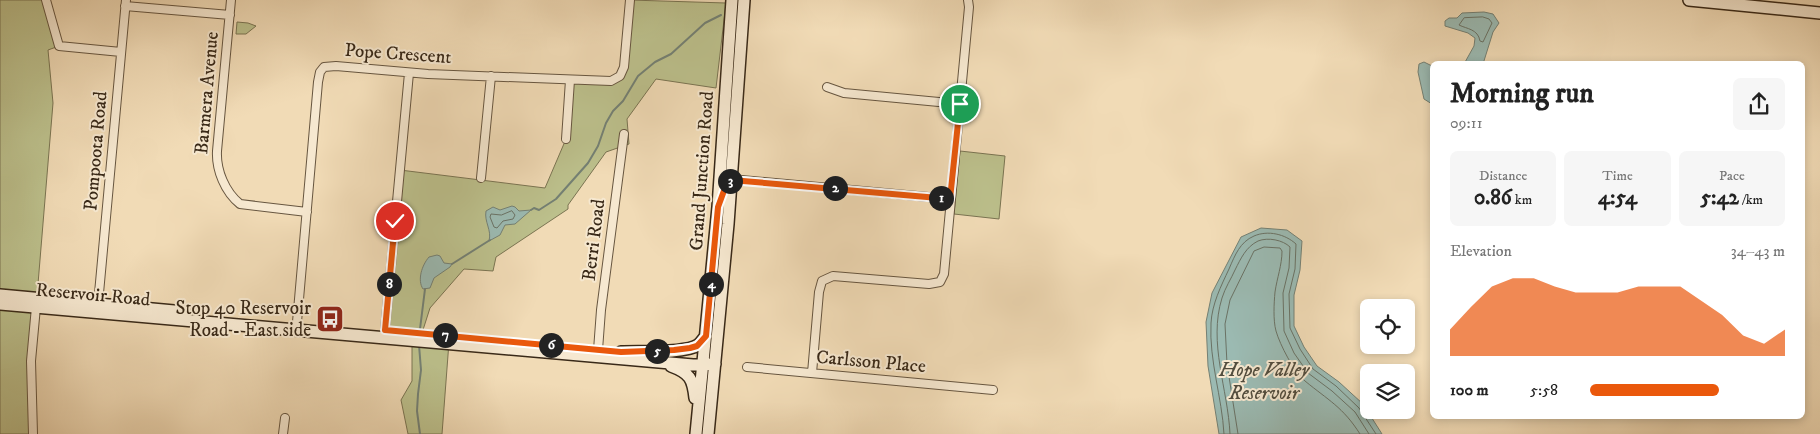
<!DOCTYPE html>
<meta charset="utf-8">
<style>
:root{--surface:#fff;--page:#f6f6f6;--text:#222;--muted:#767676;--accent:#ea580c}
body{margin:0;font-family:"IM FELL DW Pica",serif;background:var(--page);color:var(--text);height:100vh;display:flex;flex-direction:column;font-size:19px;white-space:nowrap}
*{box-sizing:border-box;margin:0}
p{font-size:16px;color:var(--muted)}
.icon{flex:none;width:28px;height:28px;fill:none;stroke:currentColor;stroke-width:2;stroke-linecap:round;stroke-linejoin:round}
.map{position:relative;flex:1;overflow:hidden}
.details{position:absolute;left:1430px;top:61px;width:375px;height:358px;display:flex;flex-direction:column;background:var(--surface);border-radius:8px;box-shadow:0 2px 8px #0003}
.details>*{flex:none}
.tools{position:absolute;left:1360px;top:299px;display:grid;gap:10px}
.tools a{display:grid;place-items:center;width:55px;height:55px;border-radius:8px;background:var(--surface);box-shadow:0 2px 8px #0003;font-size:25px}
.pin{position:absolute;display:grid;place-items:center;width:42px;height:42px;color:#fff;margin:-21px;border:2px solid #fff;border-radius:50%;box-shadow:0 1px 5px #0007}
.km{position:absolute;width:25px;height:25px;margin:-12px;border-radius:50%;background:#222;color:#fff;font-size:14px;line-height:25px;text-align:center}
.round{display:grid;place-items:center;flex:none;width:52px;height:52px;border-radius:8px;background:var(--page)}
.headline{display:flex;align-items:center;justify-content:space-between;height:85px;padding:0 20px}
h1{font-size:28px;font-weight:700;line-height:38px}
.figures{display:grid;grid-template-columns:repeat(3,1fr);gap:8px;height:85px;padding:5px 20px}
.figures div{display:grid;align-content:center;border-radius:8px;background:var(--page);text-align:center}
.figures b{font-size:21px;font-weight:700}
.figures small{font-size:14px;font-weight:400}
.figures p{font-size:14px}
.chart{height:140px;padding:10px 20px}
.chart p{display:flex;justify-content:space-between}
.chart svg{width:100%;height:90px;margin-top:5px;fill:var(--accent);opacity:.7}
ul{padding:0 20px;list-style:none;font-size:16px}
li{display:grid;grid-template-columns:80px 60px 1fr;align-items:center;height:38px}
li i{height:12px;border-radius:6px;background:var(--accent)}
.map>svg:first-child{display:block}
.green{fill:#bcc08c;stroke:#7a7452}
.water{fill:#9bbab2;stroke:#748074}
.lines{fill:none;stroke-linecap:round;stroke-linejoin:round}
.shore{stroke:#6a7265;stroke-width:1}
.stream{stroke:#748074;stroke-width:2}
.street-casing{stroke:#675640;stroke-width:10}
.secondary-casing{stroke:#392918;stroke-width:14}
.street{stroke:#f6e8d0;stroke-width:8}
.secondary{stroke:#f6e8d0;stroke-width:11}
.route-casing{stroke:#fff;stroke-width:10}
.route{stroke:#ea580c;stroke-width:6}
.labels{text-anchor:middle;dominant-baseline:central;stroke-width:4;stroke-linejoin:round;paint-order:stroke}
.street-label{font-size:19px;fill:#392918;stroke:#f6e8d0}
.poi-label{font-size:19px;fill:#392918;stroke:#f6e8d0;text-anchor:end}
.water-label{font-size:20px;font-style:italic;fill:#524d3e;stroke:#f6e8d0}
</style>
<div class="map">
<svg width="1820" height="434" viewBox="0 0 1820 434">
<rect width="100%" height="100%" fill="#f1dbb6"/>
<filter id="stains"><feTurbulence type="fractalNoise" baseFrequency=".004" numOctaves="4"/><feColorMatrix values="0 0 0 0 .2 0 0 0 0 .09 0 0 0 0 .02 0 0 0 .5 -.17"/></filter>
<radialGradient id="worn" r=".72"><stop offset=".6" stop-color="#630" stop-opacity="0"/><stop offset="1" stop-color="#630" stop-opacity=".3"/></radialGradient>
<path class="green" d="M0,0H46L59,46L48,50L53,103L37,296L0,292Z
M630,0L726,3L716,88L656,79L627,119L629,144L606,152L568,205V209L496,257L493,271L464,269L430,308L422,333L385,330L400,170L545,188L566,139L570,80L611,81L620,76Z
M237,22L248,23L256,26L246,34H236Z
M960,151L1005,156L999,219L954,214Z
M0,303L36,307L31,361L33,434H0Z
M412,339L449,342L442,434H408L401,400L412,381Z"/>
<path class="water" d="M1484,12L1493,14L1499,23L1493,32L1483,64H1464L1474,46L1475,38L1468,33L1445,26V21L1449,18H1457L1462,13Z
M1424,62L1432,66V104L1424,99L1418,72L1419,64Z
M512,206L515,207L519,211L531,210L515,224L505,225L500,235L489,241C492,230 484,222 486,211L493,207L500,210Z
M1261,228L1287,230L1302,241L1300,270L1294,295V326L1304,347L1317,366L1339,382L1363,404L1382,434H1219L1208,366L1206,322L1212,293L1241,237Z
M437,255L440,256L444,263L452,264L450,267L434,278L430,288L423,289C417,280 422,265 429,257Z"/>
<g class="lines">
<path class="shore" d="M1483,17L1489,19L1492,23L1483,42L1480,41C1478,29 1467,29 1459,25L1464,18Z
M512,211L515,215L513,219L503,221L497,228L494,227L490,217L491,214L501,215Z
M1224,434C1222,397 1209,361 1211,323C1212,304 1221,286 1229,269C1235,255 1240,242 1254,236C1268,230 1285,234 1296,244L1295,269L1289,294L1290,328L1300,349L1313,369L1336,386L1359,408L1376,434
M1230,434C1228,389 1208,343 1222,298C1225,288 1231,279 1235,270C1241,258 1246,247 1258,241C1268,237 1283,240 1290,247L1289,268L1283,293L1284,331L1294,353L1308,373L1332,391L1355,412L1369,434
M1238,434L1227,364L1225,324L1230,300L1254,251L1264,247L1280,248L1282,251C1282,265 1277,278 1275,292C1274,303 1273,320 1276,331C1280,345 1294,372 1305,381C1328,400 1343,407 1360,434"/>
<path class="stream" d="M531,210L534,208L539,210L556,199L588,163L598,146L606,123L613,111L623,101L638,76L655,62L671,54L705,23L721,15
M452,264L490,240
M419,337L425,289
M419,345L421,370L418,394L417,411L420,434"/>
<g class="street-casing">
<path id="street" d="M46,0L59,46L121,52
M231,0L217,151C216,170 225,192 240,204L307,212
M125,6L230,15
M827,87L844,93L960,104
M566,139L570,80
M481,178L491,76
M731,179L950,199
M98,304L126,0
M297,322L318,82L320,72L324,67L336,66L428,74L611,81L620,76L624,67L630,0
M385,330L409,73
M598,350L601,310L624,134
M747,367L993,390
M812,373L819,292L822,281L833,276L929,284L940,282L944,274L969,7L968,0
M33,434L31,361L36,307
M283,434L285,418"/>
</g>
<g class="secondary-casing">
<path id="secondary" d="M1689,0L1820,13
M0,295L185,312
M0,304L693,365L715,364
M621,352C637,351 685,354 698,345C701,343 703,339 706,336
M671,366C690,373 693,379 695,398
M696,434L718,207L732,0
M708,434L728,224L744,0"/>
</g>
<use href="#street" class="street"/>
<use href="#secondary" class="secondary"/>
</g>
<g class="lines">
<g class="route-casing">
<path id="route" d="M395,221L385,330L621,352L674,350L690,348L697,346L706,336L718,207L725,188L731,180L950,199L960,104"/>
</g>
<use href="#route" class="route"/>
</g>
<defs>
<g id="bus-square" transform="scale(1.4375)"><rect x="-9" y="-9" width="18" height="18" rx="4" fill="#8f2418" stroke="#f6e8d0"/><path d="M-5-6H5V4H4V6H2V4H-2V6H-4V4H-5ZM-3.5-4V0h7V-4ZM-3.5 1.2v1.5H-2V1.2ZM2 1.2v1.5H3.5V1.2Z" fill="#fff"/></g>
</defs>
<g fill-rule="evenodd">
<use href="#bus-square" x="330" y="319"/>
</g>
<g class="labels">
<g class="street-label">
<text transform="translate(398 54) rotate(4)">Pope Crescent</text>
<text transform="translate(207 93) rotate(-85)">Barmera Avenue</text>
<text transform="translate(96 151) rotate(-85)">Pompoota Road</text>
<text transform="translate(702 171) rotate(-86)">Grand Junction Road</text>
<text transform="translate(594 240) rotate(-83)">Berri Road</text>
<text transform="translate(93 295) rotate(5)">Reservoir Road</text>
<text transform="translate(871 362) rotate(5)">Carlsson Place</text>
</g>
<g class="poi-label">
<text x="311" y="308">Stop 40 Reservoir<tspan x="311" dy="22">Road - East side</tspan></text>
</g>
<g class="water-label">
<text x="1264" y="370">Hope Valley<tspan x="1264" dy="23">Reservoir</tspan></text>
</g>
</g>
<rect width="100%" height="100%" filter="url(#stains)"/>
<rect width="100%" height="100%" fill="url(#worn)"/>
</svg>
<div class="tools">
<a><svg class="icon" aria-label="locate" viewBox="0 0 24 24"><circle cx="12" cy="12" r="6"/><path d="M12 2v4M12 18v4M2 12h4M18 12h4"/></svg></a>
<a><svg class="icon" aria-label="layers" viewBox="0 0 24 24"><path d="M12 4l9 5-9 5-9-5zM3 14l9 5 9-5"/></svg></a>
</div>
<div class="pin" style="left:960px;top:104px;background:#1e9e55"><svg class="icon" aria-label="arrive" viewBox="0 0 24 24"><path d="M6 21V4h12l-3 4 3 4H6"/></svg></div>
<div class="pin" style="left:395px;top:221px;background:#d93025"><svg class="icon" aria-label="check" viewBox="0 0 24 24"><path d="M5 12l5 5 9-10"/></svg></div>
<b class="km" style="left:941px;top:198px">1</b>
<b class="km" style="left:835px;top:188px">2</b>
<b class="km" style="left:730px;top:181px">3</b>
<b class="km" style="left:711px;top:284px">4</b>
<b class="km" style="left:657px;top:351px">5</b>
<b class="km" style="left:551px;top:345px">6</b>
<b class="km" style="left:445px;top:335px">7</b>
<b class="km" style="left:389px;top:284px">8</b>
<section class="details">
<div class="headline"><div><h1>Morning run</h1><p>09:11</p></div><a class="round"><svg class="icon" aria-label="share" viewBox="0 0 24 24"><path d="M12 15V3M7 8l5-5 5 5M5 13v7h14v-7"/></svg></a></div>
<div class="figures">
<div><p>Distance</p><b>0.86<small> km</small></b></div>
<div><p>Time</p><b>4:54</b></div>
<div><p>Pace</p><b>5:42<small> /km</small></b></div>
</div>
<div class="chart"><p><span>Elevation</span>34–43 m</p>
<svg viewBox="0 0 160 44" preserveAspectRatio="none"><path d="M0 44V31L10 20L20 10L30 6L40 6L50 10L60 13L70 13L80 13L90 10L100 10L110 10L120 17L130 24L140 34L150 38L160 31V44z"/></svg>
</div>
<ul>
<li><b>100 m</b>5:58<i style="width:66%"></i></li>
</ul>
</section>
</div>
